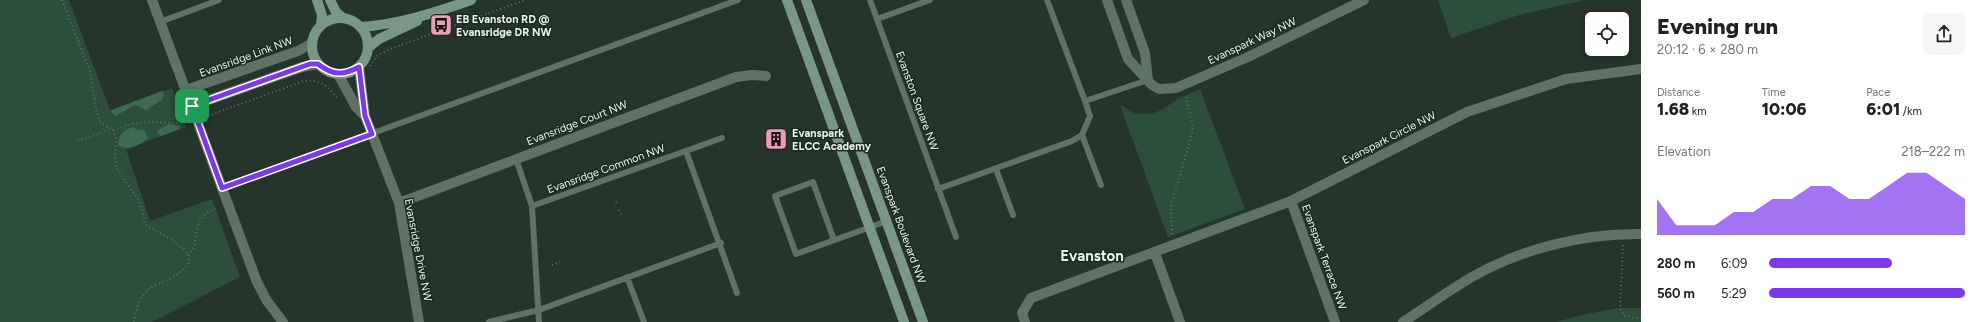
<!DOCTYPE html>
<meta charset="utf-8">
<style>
:root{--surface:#fff;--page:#f6f6f6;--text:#202124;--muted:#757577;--accent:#7c3aed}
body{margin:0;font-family:Figtree,sans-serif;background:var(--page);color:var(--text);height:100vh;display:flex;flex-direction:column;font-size:15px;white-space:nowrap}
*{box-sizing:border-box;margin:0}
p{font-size:13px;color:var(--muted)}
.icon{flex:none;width:22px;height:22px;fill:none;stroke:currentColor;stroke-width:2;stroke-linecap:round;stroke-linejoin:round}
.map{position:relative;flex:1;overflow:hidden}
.side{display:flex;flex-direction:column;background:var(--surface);width:340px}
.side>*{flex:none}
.fabs{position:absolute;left:1585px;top:12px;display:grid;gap:8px}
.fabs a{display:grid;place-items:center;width:44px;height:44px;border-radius:6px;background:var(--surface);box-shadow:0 2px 6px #0003;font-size:20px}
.pin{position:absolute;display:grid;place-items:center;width:34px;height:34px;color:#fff;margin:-17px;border-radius:8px;box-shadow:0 2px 6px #0006}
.round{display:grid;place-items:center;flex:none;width:42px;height:42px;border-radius:6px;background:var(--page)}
.summary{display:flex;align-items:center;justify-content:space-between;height:68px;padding:0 16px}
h1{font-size:22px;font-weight:800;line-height:30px}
.metrics{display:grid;grid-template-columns:repeat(3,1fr);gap:6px;height:68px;padding:4px 16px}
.metrics div{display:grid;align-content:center}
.metrics b{font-size:17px;font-weight:800}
.metrics small{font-size:11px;font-weight:400}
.metrics p{font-size:11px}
.chart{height:112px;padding:8px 16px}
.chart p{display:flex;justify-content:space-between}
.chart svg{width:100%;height:72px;margin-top:4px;fill:var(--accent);opacity:.7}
ul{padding:0 16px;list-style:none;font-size:13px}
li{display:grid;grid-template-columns:64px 48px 1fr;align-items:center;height:30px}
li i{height:10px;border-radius:5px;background:var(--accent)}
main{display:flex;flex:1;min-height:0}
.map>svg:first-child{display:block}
.green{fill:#2c4f3b}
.forest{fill:#3d6b52}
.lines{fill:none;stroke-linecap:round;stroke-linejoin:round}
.path{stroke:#606e65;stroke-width:2;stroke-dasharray:1 3;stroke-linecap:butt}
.lane{stroke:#5f7266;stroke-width:6}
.street{stroke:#5f7266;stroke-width:10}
.secondary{stroke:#789784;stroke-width:10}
.route-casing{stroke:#fff;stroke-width:8}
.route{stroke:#7c3aed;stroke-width:5}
.labels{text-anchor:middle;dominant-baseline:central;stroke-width:3;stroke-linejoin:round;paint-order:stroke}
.poi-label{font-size:11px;font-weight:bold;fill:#e9f3ed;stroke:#1b2b22;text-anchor:start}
.street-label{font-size:11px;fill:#e9f3ed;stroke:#1b2b22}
.district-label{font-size:15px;font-weight:bold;fill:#e9f3ed;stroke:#1b2b22}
</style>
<main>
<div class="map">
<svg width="1641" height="322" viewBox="0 0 1641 322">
<rect width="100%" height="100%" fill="#25352b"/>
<path class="green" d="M0,0H69L110,110L172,88L186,127L126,149L150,221L212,199L240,277L152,322H0Z
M1438,0H1585L1519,15L1451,38Z
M1200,89L1245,209L1168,237L1120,105L1136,114H1152L1165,108L1177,99Z
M1618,308H1641V322H1557L1577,316Z"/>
<path class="forest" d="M162,91L164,95L162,100L146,110L135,105L116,116L111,112L112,110Z
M169,124L180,126V129L161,136L157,133L158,130Z
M133,127L137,130L142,129L145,131L148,138C141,145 127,152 118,145C118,135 124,129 133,127Z"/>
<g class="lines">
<path class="path" d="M62,0L90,71L96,109L100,122L113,130C142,119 156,123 185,123
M370,66L378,55L390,49L525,0
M208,116L304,81C320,79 329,87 338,99
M113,130L116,138L115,157L116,167L139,201L146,225C158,233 178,241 187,253C199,271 158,282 149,289C140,297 135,311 134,322
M78,141L101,133L108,127
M616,202L618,205
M619,210L621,214
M1172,234L1171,205L1190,141L1193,126L1185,94
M1623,245L1620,308L1625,316L1641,319
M188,255C202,244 188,218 216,208
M552,265L560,262"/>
<path class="lane" d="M870,0L956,237
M1047,0L1085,101
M877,19L930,0
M160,22L219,0
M1082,135L1101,185
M686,151L737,293
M516,159L532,206L539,322
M996,169L1013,215
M222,188L738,0
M938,189L1072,141L1082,135L1090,116L1085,101L1148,80
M532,206L722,138
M834,240L813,182L775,196L796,254L887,221
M627,277L644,322
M489,322L539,310L721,243"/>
<path class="street" d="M152,0L257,282L267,301L283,322
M1107,0L1128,59L1152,85L1159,89L1176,88L1248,57L1364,0
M1126,0L1145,53L1148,80
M359,67L365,116L399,203L419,322
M338,74L356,107L365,116
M186,90L298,51L312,43
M192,106L302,67L318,64
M1291,201L1335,322
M399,203L736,77L752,75L766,76
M1155,253L1180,322
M1025,322L1022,313L1031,298L1291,201L1467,112L1566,79L1641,69
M1403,322C1426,307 1448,291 1472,277C1521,249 1584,233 1641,234"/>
<path class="secondary" d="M317,0L322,15L321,25
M330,0L336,12L343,18
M787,0L904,322
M806,0L923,322
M312 46a28 28 0 1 1 56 0a28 28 0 1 1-56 0Z
M361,27C400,24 434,13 471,0
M368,48L379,39L417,21"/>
</g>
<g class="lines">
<g class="route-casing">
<path id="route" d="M310,64H318C332,75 343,76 359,67L365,116L372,134L222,188L192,106Z"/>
</g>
<use href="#route" class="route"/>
</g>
<defs>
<g id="bus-square" transform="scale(1.15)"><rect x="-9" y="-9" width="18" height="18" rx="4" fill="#ef9ab8" stroke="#1b2b22"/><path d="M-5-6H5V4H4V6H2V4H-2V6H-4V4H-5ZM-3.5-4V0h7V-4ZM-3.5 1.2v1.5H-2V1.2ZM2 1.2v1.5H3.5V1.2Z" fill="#111"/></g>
<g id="building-square" transform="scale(1.15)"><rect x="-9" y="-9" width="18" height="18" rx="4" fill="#ef9ab8" stroke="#1b2b22"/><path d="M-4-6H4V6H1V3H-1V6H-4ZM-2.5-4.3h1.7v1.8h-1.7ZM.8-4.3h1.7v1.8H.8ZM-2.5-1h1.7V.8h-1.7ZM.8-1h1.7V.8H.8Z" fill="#111"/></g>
</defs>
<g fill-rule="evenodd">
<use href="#bus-square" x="441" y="25"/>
<use href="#building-square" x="776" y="139"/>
</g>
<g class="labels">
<g class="poi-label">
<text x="456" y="19">EB Evanston RD @<tspan x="456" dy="13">Evansridge DR NW</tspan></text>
<text x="792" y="133">Evanspark<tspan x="792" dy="13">ELCC Academy</tspan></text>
</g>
<g class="street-label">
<text transform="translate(1252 41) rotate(-25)">Evanspark Way NW</text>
<text transform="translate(246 57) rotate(-20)">Evansridge Link NW</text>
<text transform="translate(917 101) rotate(70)">Evanston Square NW</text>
<text transform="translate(577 123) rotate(-21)">Evansridge Court NW</text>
<text transform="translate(1389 138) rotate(-27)">Evanspark Circle NW</text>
<text transform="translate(606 169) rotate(-20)">Evansridge Common NW</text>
<text transform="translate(901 225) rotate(70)">Evanspark Boulevard NW</text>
<text transform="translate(418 250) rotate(79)">Evansridge Drive NW</text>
<text transform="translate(1324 257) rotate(70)">Evanspark Terrace NW</text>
</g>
<g class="district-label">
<text x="1092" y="256">Evanston</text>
</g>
</g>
</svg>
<div class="fabs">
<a><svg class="icon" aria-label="locate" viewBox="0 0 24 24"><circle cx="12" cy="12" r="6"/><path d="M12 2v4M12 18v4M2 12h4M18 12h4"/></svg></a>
</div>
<div class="pin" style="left:192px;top:106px;background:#1e9e55"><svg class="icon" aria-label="arrive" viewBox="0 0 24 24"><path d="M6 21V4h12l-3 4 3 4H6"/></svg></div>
</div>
<section class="side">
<div class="summary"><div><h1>Evening run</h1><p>20:12 · 6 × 280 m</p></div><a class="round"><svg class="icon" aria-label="share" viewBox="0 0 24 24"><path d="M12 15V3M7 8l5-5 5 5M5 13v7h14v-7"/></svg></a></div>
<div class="metrics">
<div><p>Distance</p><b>1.68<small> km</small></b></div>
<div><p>Time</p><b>10:06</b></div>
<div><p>Pace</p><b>6:01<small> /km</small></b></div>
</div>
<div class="chart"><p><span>Elevation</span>218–222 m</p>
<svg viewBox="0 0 160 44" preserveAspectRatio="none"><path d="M0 44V22L10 38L20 38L30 38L40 30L50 30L60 22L70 22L80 14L90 14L100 22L110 22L120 14L130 6L140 6L150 14L160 22V44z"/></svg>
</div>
<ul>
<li><b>280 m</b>6:09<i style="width:63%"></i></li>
<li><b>560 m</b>5:29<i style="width:100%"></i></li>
</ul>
</section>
</main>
